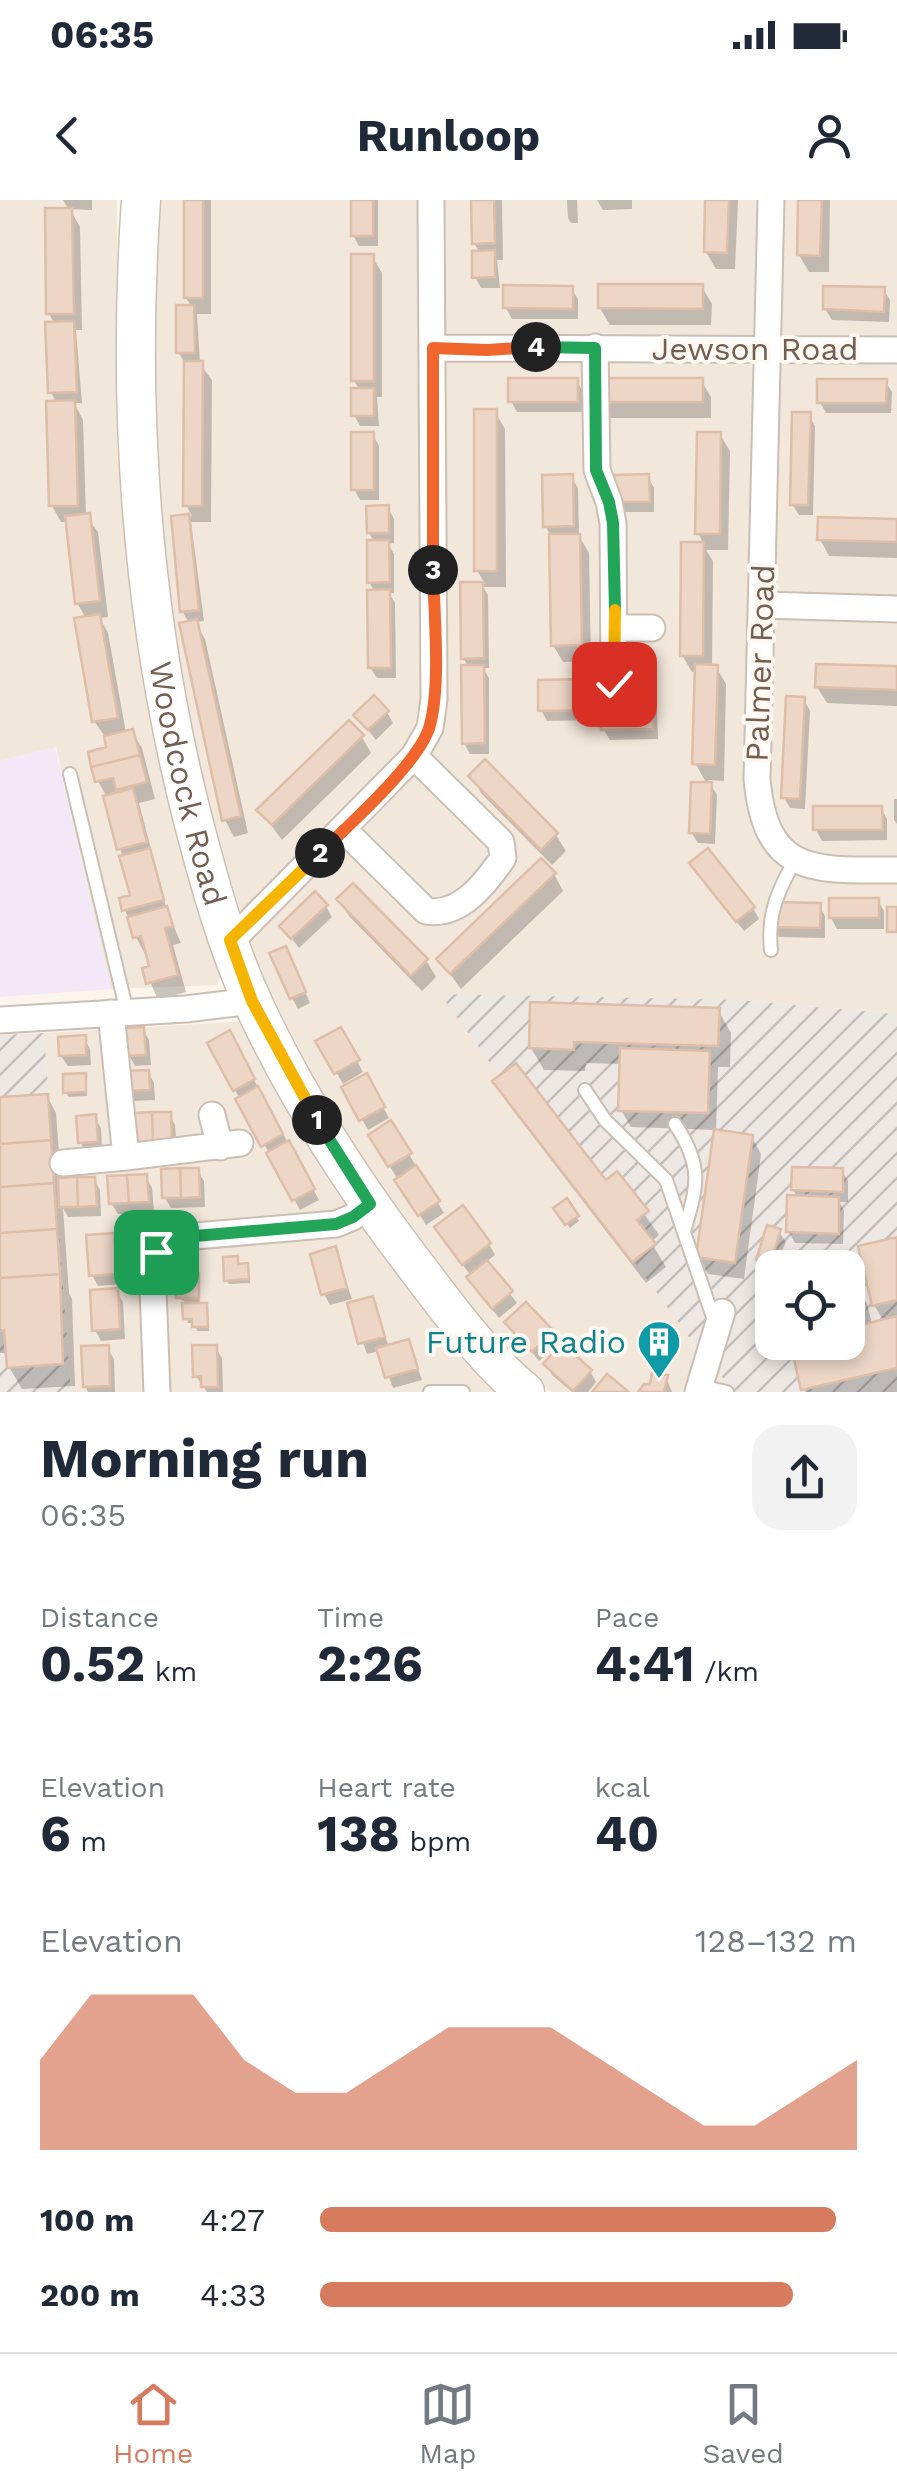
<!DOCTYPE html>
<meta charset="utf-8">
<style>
:root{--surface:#fff;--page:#f2f2f3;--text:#1f2937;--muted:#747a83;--line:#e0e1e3;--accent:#d77b5f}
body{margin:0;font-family:"Work Sans",sans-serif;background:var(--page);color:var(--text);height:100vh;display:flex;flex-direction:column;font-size:38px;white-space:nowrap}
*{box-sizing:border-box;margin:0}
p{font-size:32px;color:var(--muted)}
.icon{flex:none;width:55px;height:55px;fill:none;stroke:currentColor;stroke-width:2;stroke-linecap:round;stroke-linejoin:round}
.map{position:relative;height:1192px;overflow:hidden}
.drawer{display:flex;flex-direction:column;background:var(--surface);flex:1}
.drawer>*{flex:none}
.controls{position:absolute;left:755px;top:1050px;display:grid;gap:20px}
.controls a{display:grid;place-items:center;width:110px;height:110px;border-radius:20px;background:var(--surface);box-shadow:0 5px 15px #0003;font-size:50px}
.pin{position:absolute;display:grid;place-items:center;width:85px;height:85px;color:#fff;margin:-42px;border-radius:20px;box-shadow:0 5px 15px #0006}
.km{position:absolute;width:50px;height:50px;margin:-25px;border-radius:50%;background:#222;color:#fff;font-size:28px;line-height:50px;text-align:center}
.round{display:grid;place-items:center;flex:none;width:105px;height:105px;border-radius:30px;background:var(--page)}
.headline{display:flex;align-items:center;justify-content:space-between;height:170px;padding:0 40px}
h1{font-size:55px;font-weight:700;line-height:75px}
.metrics{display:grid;grid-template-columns:repeat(3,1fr);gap:15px;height:170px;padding:10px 40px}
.metrics div{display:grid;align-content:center}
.metrics b{font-size:50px;font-weight:700}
.metrics small{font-size:28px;font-weight:400}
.metrics p{font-size:28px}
.chart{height:280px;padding:20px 40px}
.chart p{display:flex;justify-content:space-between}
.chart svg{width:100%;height:180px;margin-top:10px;fill:var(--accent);opacity:.7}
ul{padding:0 40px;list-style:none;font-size:32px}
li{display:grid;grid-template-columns:160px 120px 1fr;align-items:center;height:75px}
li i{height:25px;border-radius:12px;background:var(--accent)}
.status{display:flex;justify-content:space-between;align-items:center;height:70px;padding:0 50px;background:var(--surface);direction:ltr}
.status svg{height:28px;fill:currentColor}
header{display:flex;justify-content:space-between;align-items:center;height:130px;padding:0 40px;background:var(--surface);font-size:45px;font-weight:700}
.menu{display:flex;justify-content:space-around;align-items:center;height:140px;border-top:2px solid var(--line);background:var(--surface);font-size:28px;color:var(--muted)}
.menu a{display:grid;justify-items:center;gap:5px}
.menu .active{color:var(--accent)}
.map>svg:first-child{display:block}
.residential{fill:#f2e7db}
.industrial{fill:url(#industrial-furrows);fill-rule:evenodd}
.education{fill:#f2e8f8}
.shadow{fill:#0003}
.building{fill:#edd6c6;stroke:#debea8;stroke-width:2.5}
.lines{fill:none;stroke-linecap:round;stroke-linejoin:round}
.lane-casing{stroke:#ccbeb2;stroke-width:16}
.street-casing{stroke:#ccbeb2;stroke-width:29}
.secondary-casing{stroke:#cebeb0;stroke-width:41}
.lane{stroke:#fff;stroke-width:12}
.street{stroke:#fff;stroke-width:25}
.secondary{stroke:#fff;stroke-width:38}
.split-1-casing{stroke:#fff;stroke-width:20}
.split-2-casing{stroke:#fff;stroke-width:20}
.split-3-casing{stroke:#fff;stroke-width:20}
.split-4-casing{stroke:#fff;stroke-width:20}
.split-5-casing{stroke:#fff;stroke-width:20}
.split-6-casing{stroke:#fff;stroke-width:20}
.split-1{stroke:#22a559;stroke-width:12}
.split-2{stroke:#f5b400;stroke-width:12}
.split-3{stroke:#f0652b;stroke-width:12}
.split-4{stroke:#f0652b;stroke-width:12}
.split-5{stroke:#22a559;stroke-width:12}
.split-6{stroke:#f5b400;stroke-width:12}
.labels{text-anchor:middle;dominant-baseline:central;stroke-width:8;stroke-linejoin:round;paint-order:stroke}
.street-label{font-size:32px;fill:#745e51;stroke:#fdf9f2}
.culture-label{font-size:32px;fill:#0d838f;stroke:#fdf9f2;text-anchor:end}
</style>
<div class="status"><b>06:35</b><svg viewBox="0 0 49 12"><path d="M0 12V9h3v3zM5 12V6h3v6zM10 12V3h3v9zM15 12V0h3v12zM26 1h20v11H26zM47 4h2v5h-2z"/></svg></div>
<header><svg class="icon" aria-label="back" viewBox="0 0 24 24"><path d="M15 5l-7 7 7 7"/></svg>Runloop<svg class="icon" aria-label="person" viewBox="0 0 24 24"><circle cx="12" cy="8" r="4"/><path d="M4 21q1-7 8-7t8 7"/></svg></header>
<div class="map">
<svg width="897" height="1192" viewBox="0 0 897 1192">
<defs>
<pattern id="industrial-furrows" width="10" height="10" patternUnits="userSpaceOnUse" patternTransform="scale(2.5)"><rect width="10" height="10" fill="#ede8e4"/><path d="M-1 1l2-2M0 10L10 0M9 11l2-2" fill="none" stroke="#c5bfbb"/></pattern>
</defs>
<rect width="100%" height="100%" fill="#fbf5ec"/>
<path class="residential" d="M0,0H117V249L126,354L140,466L161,557L225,768L217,785L111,789L56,547L0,561Z
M153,0H897V814L737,800L694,1144L735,1192H551L529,1173L471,1109L409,1030L334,916L262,776L219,645L177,472L162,384L150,177Z
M250,821L500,1192H71L44,833Z"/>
<path class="industrial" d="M440,794L737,800L897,814V1192H735L694,1144ZM772,1068H848V1142H772Z
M44,833L71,1192H0V835Z"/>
<path class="education" d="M55,547L111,789L0,797V561Z"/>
<path class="shadow" d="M63,0H92V10L70,9L80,27L82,130H76L82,203H74L83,220L86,316L98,332L108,417L100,418L108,433L126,533L132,532L142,548L155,599L139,603L167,711L181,743L173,745L186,792L158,800L145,770L152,768L148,753L145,754L136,737L125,710L133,697L107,597L98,581L109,549L106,538L94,521L86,418L77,403L68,322H61L52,306L57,203L51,193L55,124L49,114L69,10Z
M186,0H211V114H197L200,164L212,180L211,322H191L204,421L195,422L205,439L248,633L234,637L225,620L189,423L182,411L173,318L192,316L186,305L185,163L178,152L192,107L186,98Z
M353,0H378V46H359L353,35Z
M474,0H502L503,60H497L500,88H481L475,77L480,53L474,43Z
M567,0H577L578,23H571L568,18Z
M597,0H632V9L603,10Z
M708,0H738L735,69H716L706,52Z
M800,0H830L829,72H809L799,55Z
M372,56L382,73V197H377L379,226H360L354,215L360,190L354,181Z
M702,87L712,104L711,125H610L600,108Z
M571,88L578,99V119H512L506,108Z
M883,89L890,100L889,122L832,120L825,109Z
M701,180L711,197V218H610L600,201Z
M576,181L583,191V212H517L511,201Z
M885,181L892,192L891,213H826L820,202Z
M495,212L505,229L506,387H483L488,395L489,468H483L489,478V554H470L464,543L469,468L463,458V384H485L477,370Z
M809,215L815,226L813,315H799L792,304Z
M373,235L379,246V300H360L354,289Z
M720,235L730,251L728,350H706L713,361L712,467H716L726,484L724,581L708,580L717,595L715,644L698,643L691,632L707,584L695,563L697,472H692L682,455L684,345L704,344L698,333Z
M571,277L578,288L579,336L589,353L591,461L563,462L553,445L552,337L545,326Z
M616,277H648L654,288V312H623Z
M388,308L394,319V343L388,344L394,354V393H389L395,403L396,478H377L370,467L375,392L369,382L375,343L369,333Z
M897,322V358L829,356L820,339Z
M897,469V506L827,503L817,487Z
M589,482L595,493L596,520L547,521L541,510Z
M651,500L657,511L658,539L610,540L603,529Z
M804,500L810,511L805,609L790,608L784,598Z
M387,512L393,523L376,540L356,515Z
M362,537L371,553L282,640L260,610Z
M485,562L556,635L566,651L552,665L481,593L471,576Z
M894,599H897V624L894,620Z
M881,608L887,619V640L822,641L816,630Z
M554,674L563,691L461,789L439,759Z
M699,674L753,708L759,719L744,731Z
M339,700L426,760L436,777L422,791L349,716Z
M878,701L884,711V729H837L831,718Z
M819,705L825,716V738L779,737L773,726Z
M326,706L332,717L299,748L282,726Z
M291,759L310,803L298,809L292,798Z
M718,810L731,833L730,867H718L716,932L752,937L761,954L744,1079L708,1074L699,1057L716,930L631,927L621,910L622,864L586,863L585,871L544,870L531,848Z
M143,830L149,840L151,865L135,866L129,855Z
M340,830L363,872L343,884L319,842Z
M229,834L319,1000L300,1010L210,844Z
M84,838L90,849L91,865L68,866L61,856Z
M148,872L154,883L155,900L131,901L125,890Z
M84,875L87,896L69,897L66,893Z
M366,876L389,918L368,930L345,888Z
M495,882L606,983L617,975L659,1035L651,1042L666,1067L646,1083L508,904Z
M47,896L56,913L61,980L94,979L100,990L101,1016L68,1017L63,1008L69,1093L72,1099L75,1186L22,1189L9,1167L8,1153H0V899Z
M169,914L175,925L177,951L143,953L137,942Z
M94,917L101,928L102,952L87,953L80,942Z
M391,924L444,1013L426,1025L371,936Z
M197,970L204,981L205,1007L171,1008L165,998Z
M842,971L848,981V1002H839L844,1010L843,1044L795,1043L789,1032L798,998L793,990Z
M146,977L152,988L154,1012L118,1014L111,1003Z
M566,1002L579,1021L570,1028L556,1008Z
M779,1032L786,1042L772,1073L765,1071L759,1060Z
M113,1036L119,1046L122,1084L98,1086L92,1075Z
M443,1038L489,1044L495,1055L486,1062L517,1103L499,1118L475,1088L469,1078L471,1076Z
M897,1040V1192H805L793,1144L787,1142H848V1089L858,1087L867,1104L872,1124L884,1122L874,1105Z
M335,1049L352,1099L330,1105L324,1094Z
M237,1059L239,1066H247L249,1071L250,1083L229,1084L226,1080Z
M198,1076L200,1106L206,1105L208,1110L209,1131H197L195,1123H188L185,1102L178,1097Z
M116,1091L123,1102L125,1139L101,1141L95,1130Z
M372,1099L389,1147L408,1141L422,1180L393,1188L379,1151L367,1154L350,1105Z
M508,1123L552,1133L558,1144L539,1161Z
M215,1147L222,1158L223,1192H207L196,1176Z
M107,1148L114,1159L115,1192H88L85,1186Z
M546,1164L590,1171L596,1182L588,1192H572L552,1175Z
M666,1178L672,1192H641Z"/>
<path class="building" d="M184,0H203V98H184Z
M351,0H373V36H351Z
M471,0H494L495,43L472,44Z
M705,0H729L727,53L704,52Z
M798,0H822L820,56L797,55Z
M45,8H72L74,114H46Z
M495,50V77L472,78V51Z
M351,54H374V181H351Z
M598,84H703V109L598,108Z
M503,85L573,86V109L503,108Z
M823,86L885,87L884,112L823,109Z
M176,105H194L195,153H176Z
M74,121L77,192L48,193L45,122Z
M184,161H203L202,306H183Z
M508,178H578V202H508Z
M597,178H703V202H598Z
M817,179H887L886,203H817Z
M351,188H374V216H351Z
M75,200L78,306H49L46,201Z
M474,209H497V371H474Z
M792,212H811L808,305H790Z
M351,232H374V290H351Z
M697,232H721L720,334H695Z
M573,274L574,326L543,327L542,275Z
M649,274L650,302H614V275Z
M389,305V333H367L366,306Z
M90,313L100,401L75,404L65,316Z
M189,314L199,410L180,412L171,316Z
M818,317L897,319V342L817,340Z
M549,334H580L582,445L551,446Z
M367,340H389L390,382L367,383Z
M681,342H704L703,456H680Z
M460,382H483L484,458L461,459Z
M390,389L391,468H368L367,390Z
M100,414L118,518L92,522L74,418Z
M197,419L241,616L222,621L179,423Z
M695,464L718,465L715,565L692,564Z
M816,464L897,466V490L815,487Z
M461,465H484L485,543L462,544Z
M590,479L591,510L538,511V480Z
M374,495L389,511L368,530L353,515Z
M786,496L805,497L800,599L781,598Z
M652,498L653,529L601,530L600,499Z
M349,520L364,535L272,625L256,610Z
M133,529L140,555L91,567L88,552L106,547L104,536Z
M140,555L147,582L116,590L113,578L95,582L91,567Z
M485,559L558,633L541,650L468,576Z
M691,582H712L710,634L689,633Z
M133,588L147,642L117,650L103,596Z
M813,606H882L883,630H813Z
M150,648L164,700L122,711L119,698L130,695L119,656Z
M708,648L755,707L736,722L689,663Z
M541,658L556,673L450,774L436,759Z
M353,683L428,759L411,776L336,699Z
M315,691L328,705L291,739L279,726Z
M829,698H879V718H829Z
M771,702L821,703L820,728L770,727Z
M167,706L173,726L165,728L178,775L146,784L142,768L149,766L141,736L133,738L127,717Z
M887,707H897V732H887Z
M286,746L306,792L290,799L269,753Z
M530,802L720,808L718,846L574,842V850L529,848Z
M144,827L146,855L126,856L124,828Z
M341,827L360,860L334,874L315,841Z
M230,830L255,879L233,891L207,843Z
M86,835V855L59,856L58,837Z
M620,848L710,851L708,913L618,911Z
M516,863L606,980L617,971L649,1011L637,1020L656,1044L632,1062L492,881Z
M149,870L150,890L122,891L121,871Z
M86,873V892L63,893V874Z
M367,873L385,907L359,921L341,887Z
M258,886L283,934L261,947L235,899Z
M48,894L51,940L0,944V897Z
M152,912L153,942L134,943L133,913Z
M152,912H171L172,941L153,942Z
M96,914L98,942L78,943L76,916Z
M391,920L412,953L388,967L368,935Z
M714,929L753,935L735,1063L696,1057Z
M51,940L54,983L0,987V944Z
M289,940L315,989L292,1001L266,953Z
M416,965L440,1001L418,1016L394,980Z
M792,967L843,968V992L791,990Z
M180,968H199L200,997L181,998Z
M180,968L181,998H162L161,969Z
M147,974L149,1002L129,1003L127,975Z
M127,975L129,1003L109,1004L107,976Z
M77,977H95L97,1006L78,1007Z
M77,977L78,1007H59L58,978Z
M54,983L57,1029L0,1033V987Z
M787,995L839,997V1034L786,1032Z
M567,998L579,1016L565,1025L553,1008Z
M463,1005L491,1043L462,1065L434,1027Z
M767,1025L781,1029L770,1065L756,1060Z
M57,1029L60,1074L0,1078V1033Z
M114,1033L117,1074L89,1076L86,1035Z
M897,1037V1100L872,1106L858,1046Z
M336,1046L347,1088L321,1095L310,1054Z
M238,1056V1064L248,1063L249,1079L224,1081L223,1057Z
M487,1060L513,1091L492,1109L466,1077Z
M183,1073H199V1098H176V1083H183Z
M60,1074L63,1164L7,1168L4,1130L0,1131V1078Z
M859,1084L865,1109L848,1113V1087Z
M118,1088L120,1129L92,1131L90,1090Z
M373,1096L385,1137L358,1144L347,1103Z
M526,1102L554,1131L532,1152L504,1122Z
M182,1103H207L208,1127H192V1119H183Z
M897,1116V1168L801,1190L790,1142H848V1128Z
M409,1139L418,1169L385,1178L376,1148Z
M562,1143L592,1170L573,1191L543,1164Z
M109,1145L110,1186L83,1187L81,1146Z
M192,1145H217L218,1187H201V1176L193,1177Z
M652,1173L668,1175L664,1192H638L644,1184H650Z
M607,1174L629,1192H592Z"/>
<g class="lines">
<g class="lane-casing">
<path id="lane" d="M70,574L127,812
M771,750C767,714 778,691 795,660
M585,890L605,920L666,980L714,1120
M675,924C703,966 698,985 684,1031
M700,1186L727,1192
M430,1192H463"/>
</g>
<g class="street-casing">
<path id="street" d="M771,0L757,579C766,677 815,670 897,670
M595,147L597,270L609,302L613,323L614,484
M433,148L897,150
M763,405L897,409
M616,428H652
M344,630L426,711C460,717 485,684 503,658L501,642L414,556
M231,741L414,556L430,528L434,499L431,0
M0,820L186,809L252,801
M212,915L220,947
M126,957L240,943
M63,963L126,957L111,813
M157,1192L152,1064L163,1042L172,1038L336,1024L353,1017L369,1005
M698,1192L722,1112"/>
</g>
<g class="secondary-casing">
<g id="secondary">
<path id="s1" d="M141,0C127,206 141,415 192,616C208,678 226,744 253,803C293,889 345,972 402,1048C438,1095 480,1155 525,1192"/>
</g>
</g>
<use href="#lane" class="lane"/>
<use href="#street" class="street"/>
<use href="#secondary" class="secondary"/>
</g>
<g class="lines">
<g class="split-1-casing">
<path id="split-1" d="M156,1052L172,1038L336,1024L353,1017L370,1004L317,920"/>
</g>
<g class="split-2-casing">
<path id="split-2" d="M317,920L252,801L230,740L320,653"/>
</g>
<g class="split-3-casing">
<path id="split-3" d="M320,653C349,625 421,561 430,525C441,483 434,415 433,370"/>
</g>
<g class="split-4-casing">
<path id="split-4" d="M433,370V148L487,150L536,147"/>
</g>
<g class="split-5-casing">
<path id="split-5" d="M536,147L595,148L596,270L609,302L613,323L615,410"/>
</g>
<g class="split-6-casing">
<path id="split-6" d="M614,484L615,410"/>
</g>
<use href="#split-1" class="split-1"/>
<use href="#split-2" class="split-2"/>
<use href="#split-3" class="split-3"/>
<use href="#split-4" class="split-4"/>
<use href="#split-5" class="split-5"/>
<use href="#split-6" class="split-6"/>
</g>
<defs>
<g id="building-pin" transform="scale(2.25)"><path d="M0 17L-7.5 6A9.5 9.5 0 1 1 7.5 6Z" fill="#0f9aa8" stroke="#fdf9f2"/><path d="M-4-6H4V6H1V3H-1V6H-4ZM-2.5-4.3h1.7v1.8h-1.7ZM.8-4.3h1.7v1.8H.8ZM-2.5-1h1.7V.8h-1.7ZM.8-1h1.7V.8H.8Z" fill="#fff"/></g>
</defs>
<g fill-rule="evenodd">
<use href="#building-pin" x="659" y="1142"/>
</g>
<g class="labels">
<g class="street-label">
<text x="755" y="149">Jewson Road</text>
<text transform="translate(760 463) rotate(-88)">Palmer Road</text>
<text stroke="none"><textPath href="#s1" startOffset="588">Woodcock Road</textPath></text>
</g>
<g class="culture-label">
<text x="626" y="1142">Future Radio</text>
</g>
</g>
</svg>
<div class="controls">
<a><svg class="icon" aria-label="locate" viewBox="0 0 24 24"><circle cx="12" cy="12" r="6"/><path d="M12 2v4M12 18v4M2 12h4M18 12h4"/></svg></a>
</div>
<div class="pin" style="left:156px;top:1052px;background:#1e9e55"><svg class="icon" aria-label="arrive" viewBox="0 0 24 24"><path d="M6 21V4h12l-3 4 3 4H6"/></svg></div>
<div class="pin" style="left:614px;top:484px;background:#d93025"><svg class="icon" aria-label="check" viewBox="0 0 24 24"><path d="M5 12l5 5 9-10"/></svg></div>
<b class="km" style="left:317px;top:920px">1</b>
<b class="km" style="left:320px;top:653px">2</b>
<b class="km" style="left:433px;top:370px">3</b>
<b class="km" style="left:536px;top:147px">4</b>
</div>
<section class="drawer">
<div class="headline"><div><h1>Morning run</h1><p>06:35</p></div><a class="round"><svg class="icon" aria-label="share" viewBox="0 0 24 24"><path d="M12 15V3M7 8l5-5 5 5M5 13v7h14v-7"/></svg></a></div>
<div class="metrics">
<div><p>Distance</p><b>0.52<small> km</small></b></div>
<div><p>Time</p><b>2:26</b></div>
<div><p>Pace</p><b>4:41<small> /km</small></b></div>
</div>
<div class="metrics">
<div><p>Elevation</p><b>6<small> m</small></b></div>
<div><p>Heart rate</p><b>138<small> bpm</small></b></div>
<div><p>kcal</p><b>40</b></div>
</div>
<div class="chart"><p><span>Elevation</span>128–132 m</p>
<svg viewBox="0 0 160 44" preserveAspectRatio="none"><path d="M0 44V22L10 6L20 6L30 6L40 22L50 30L60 30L70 22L80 14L90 14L100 14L110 22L120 30L130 38L140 38L150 30L160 22V44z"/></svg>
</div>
<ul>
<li><b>100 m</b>4:27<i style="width:96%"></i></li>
<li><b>200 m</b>4:33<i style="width:88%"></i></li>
</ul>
</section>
<nav class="menu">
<a class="active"><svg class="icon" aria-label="home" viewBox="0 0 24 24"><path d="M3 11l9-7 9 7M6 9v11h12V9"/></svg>Home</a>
<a><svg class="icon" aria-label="map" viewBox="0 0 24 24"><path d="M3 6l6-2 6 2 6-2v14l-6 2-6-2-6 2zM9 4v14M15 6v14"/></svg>Map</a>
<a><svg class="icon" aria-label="saved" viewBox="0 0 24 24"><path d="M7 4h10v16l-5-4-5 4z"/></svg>Saved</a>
</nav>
